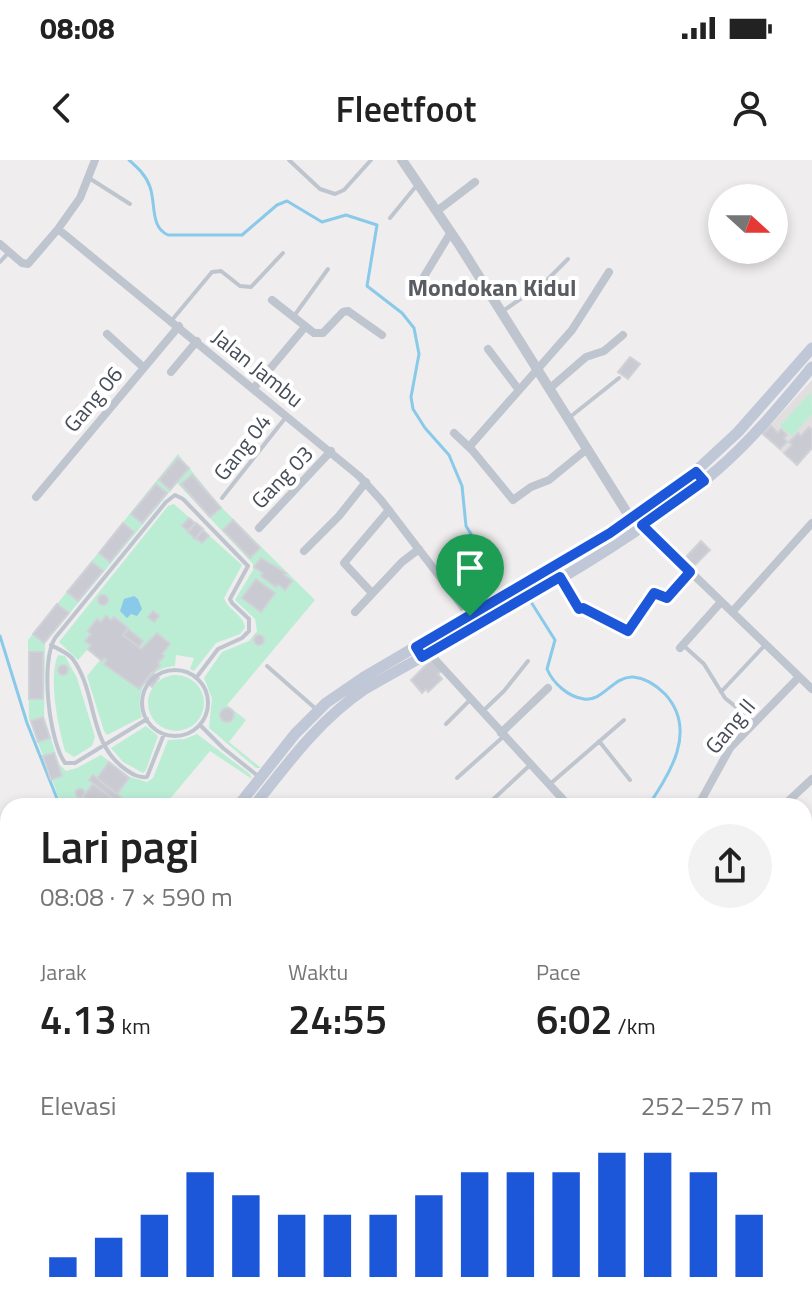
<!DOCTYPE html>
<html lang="id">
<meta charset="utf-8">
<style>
:root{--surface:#fff;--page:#f2f2f2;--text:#222;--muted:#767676;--accent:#1d57d9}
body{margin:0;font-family:"Titillium Web",sans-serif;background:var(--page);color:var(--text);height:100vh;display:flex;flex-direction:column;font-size:30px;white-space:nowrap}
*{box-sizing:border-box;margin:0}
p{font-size:26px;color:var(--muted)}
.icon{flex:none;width:44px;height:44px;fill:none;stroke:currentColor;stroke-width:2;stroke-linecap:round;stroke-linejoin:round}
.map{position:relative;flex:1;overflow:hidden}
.sheet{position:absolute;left:0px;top:638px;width:812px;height:512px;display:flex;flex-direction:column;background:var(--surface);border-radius:24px 24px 0 0;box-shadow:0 4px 12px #0003}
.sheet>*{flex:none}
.needle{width:52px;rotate:111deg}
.fabs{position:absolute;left:708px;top:24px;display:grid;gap:16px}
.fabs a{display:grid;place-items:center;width:80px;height:80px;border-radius:50%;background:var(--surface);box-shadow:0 4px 12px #0003;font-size:40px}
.pin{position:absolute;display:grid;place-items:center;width:68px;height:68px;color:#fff;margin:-82px -34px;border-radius:50% 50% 50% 0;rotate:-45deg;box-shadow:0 0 8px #0007}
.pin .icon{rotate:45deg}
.round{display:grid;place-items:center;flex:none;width:84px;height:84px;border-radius:42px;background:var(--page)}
.headline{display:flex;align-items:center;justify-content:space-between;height:136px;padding:0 40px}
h1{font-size:44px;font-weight:600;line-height:60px}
.metrics{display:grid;grid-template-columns:repeat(3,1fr);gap:12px;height:136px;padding:8px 40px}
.metrics div{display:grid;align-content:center}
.metrics b{font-size:40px;font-weight:600}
.metrics small{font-size:22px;font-weight:400}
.metrics p{font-size:22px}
.chart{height:224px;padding:16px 40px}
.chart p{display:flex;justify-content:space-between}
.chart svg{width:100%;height:144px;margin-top:8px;stroke:var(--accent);stroke-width:6}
.status{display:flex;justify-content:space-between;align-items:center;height:56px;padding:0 40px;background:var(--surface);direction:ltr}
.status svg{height:22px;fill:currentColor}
header{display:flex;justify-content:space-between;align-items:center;height:104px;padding:0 40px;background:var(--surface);font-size:36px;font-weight:600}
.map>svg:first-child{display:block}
.education{fill:#e0dede}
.green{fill:#bbedd5}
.water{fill:#89c9e9}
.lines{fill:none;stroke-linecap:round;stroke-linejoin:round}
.stream{stroke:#89c9e9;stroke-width:3}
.building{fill:#cacbd2;stroke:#d1d2d8;stroke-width:2}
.service{stroke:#bec5cf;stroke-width:4}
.minor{stroke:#bec5cf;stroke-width:8}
.tertiary{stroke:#bec5cf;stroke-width:10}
.secondary{stroke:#c0c7d6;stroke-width:11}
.route-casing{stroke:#fff;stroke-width:16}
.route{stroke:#1d57d9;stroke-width:10}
.labels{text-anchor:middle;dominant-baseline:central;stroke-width:8;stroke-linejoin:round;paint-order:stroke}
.street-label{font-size:22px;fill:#464d59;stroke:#fff}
.neighbourhood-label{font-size:24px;font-weight:bold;fill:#5a5c61;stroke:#fff}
</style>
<div class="status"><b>08:08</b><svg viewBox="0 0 49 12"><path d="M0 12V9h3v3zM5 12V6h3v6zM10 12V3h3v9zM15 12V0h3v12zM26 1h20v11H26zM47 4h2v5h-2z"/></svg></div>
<header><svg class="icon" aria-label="back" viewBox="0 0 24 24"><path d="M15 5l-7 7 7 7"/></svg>Fleetfoot<svg class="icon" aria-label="person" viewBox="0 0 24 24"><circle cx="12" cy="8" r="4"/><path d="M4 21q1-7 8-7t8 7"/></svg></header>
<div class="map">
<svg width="812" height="1150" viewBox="0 0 812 1150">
<rect width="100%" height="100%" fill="#efeded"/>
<path class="education" d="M812,220V289L797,306L762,274Z"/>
<path class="green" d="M811,232L812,254L792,276L780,266Z
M178,294L220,346L315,440L227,545L246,560L229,582L261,608H256L209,568L212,538L204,518L222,492L249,481L257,471L255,459L235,440L253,410V404L177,323L45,483L44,557L59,604L66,611L77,608L101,595L130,617L147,622L153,618L168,580L185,579L197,574L250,614L252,619L210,591L164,646H62L29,559L28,480Z
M174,344L242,405L224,438C228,450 244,455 245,468L240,474L216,483L194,511L190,509L194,498L176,495L175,506C148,508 134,532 142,557L107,575L104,571L87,516L100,500L87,490L78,500L59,482L168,346Z
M58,495L65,496L77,518L95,577L92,586L74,597L65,591C58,566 48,519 58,495Z
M148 543a28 28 0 1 1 56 0a28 28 0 1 1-56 0Z
M146,566L158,576L146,610L143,613L123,602L111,588Z"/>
<path class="water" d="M134,436L138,439L142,449L137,456L131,454L127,458L120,451L124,439Z"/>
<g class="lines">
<path class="stream" d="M129,0C138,8 146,15 150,27C156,44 150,67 168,75H242L277,45L287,41L322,62L346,55L377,65L367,126L402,153L414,168L419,194L411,237L413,249L425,268L449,295L462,326L466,366L484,395
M531,442L555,480L547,509C553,523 568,537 584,539C603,542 613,516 633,517C645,518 657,526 665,534C698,570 670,614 648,646
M0,476L27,563L60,646
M804,714L812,721
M481,1142L489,1150"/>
</g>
<path class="building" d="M630,197L640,204L628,219L618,212Z
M771,266L778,273L781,269L787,275L784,278L787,282L780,289L763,274Z
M809,267L812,270V288L797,305L784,293L792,285L789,282L798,273L801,276Z
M178,298L189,308L170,330L159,320Z
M192,315L221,348L210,357L181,324Z
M156,324L167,333L142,363L131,354Z
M189,358L195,363L188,371L182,366Z
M233,360L260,388L250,398L223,370Z
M123,363L134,372L110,402L99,393Z
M196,363L203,369L195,379L188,372Z
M203,370L209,376L202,383L196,378Z
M701,381L710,390L693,407L684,399Z
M261,398L286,413L284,415L292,421L285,430L278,424L276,427L261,416L263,413L254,407Z
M92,402L103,411L78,441L67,432Z
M256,419L275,433L261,452L242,438Z
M98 440a5 5 0 1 1 10 0a5 5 0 1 1-10 0Z
M57,444L69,453L44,483L33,474Z
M153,451L159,456L154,462L148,457Z
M106,456L111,460L114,457L128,468L123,475L141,489L157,473L170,484L162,494L164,496L158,503L160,505L139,529L104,504L107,500L104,498L102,501L88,489L91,485L85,481L91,474L88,471L97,459L101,462Z
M128,469L143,481L139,487L123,475Z
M254 480a5 5 0 1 1 10 0a5 5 0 1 1-10 0Z
M29,492H43V539H29Z
M429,502H434L442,510L438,514L442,519L428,532L426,529L422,533L411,520Z
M58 510a5 5 0 1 1 10 0a5 5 0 1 1-10 0Z
M152,512L159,518L152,527L145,521Z
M220 555a7 7 0 1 1 14 0a7 7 0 1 1-14 0Z
M43,557L50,578L38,582L31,561Z
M54,593L62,616L51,620L43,596Z
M109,602L129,618L117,634L97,618Z
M93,615L121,637L117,642L89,620Z
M93,624L113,639L107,646L86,644L88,641L83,636Z
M75.5 633a4.5 4.5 0 1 1 9 0a4.5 4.5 0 1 1-9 0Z"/>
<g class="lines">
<path class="service" d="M289,0L320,29L335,34L344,30L371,0
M89,18L130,44
M390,58L417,25
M0,102L9,92
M503,151L545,122L568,99
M294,156L328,109
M172,160L212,112L221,111L240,126L251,127L283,93
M570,257L619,218
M222,338L286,257
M562,421L579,449L584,448L627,471L653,434L656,432L667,438L690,412
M51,485C58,489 66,492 72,498C98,532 87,582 125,609C132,614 138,618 147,617L164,574
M684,486L704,504L725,538L753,561
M267,506L316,549
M142 543a33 33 0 1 1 66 0a33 33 0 1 1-66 0Z
M721,532L766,484
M482,552L504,531L528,501
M147,559L75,603H65C49,580 40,502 55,478L166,342L175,335L183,339L248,406L230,439L232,443L249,459V471L242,478L218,489L196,518
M446,564L471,539
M200,565L223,588L258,616
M599,581L630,620
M457,618L504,576
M550,624L624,560
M486,646L530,605
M804,964L812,955"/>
<path class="minor" d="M437,51L475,22
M58,69L80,38L95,0
M0,84L22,103L28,104L58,69L359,316L381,340L470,456
M417,128L451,72
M272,140L314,173H323L343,152L348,151L382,175
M107,174L143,207
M488,189L519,230
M171,212L197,181
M254,228L305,167
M549,229L586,197L604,191L623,175
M454,273L472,290L513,340L531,327L549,320L587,289
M469,287L572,170L609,112
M36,337L179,166
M642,365L812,529
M259,368L331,291
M304,391L339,356L366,322
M372,433L344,403L389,350
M355,452L402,402L419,389
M732,452L812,363
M680,488L721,442
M429,493L569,646
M501,573L548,528
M698,646L730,588L799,517
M783,646L812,619
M804,891L812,899"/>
<path class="tertiary" d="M402,0L460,86L631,359"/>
<path class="secondary" d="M238,646L295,574L326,543L364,517L590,385L685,321L738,272L812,188
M254,646C288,603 319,560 365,529C480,463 616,396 717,310C752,280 782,243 812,207
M0,940L8,931
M0,958L8,949"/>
</g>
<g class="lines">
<g class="route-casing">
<path id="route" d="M696,312L704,321L642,365L690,412L667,438L654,433L628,471L583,448L579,449L560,417L422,497L416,487L610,373Z"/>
</g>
<use href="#route" class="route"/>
</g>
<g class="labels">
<g class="street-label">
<text transform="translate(258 208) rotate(39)">Jalan Jambu</text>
<text transform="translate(93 239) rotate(-50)">Gang 06</text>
<text transform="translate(242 287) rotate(-52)">Gang 04</text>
<text transform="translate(282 317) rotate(-46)">Gang 03</text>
<text transform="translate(730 566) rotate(-50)">Gang II</text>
</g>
<g class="neighbourhood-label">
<text x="492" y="127">Mondokan Kidul</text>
</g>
</g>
</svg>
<div class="fabs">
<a><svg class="needle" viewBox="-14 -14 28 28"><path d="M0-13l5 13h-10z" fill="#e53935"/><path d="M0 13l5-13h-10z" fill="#767676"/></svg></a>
</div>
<div class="pin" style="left:470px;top:456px;background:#1e9e55"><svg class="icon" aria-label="arrive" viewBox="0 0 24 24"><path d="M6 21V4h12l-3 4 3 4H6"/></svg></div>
<section class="sheet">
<div class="headline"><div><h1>Lari pagi</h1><p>08:08 · 7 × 590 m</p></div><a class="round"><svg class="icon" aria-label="share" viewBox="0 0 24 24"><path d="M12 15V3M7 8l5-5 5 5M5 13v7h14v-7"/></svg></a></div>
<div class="metrics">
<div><p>Jarak</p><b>4.13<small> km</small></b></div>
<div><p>Waktu</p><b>24:55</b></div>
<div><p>Pace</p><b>6:02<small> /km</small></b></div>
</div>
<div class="chart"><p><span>Elevasi</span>252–257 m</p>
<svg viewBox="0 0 160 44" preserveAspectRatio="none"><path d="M5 44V38M15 44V32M25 44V25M35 44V12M45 44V19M55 44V25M65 44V25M75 44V25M85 44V19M95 44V12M105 44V12M115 44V12M125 44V6M135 44V6M145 44V12M155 44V25"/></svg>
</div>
</section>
</div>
